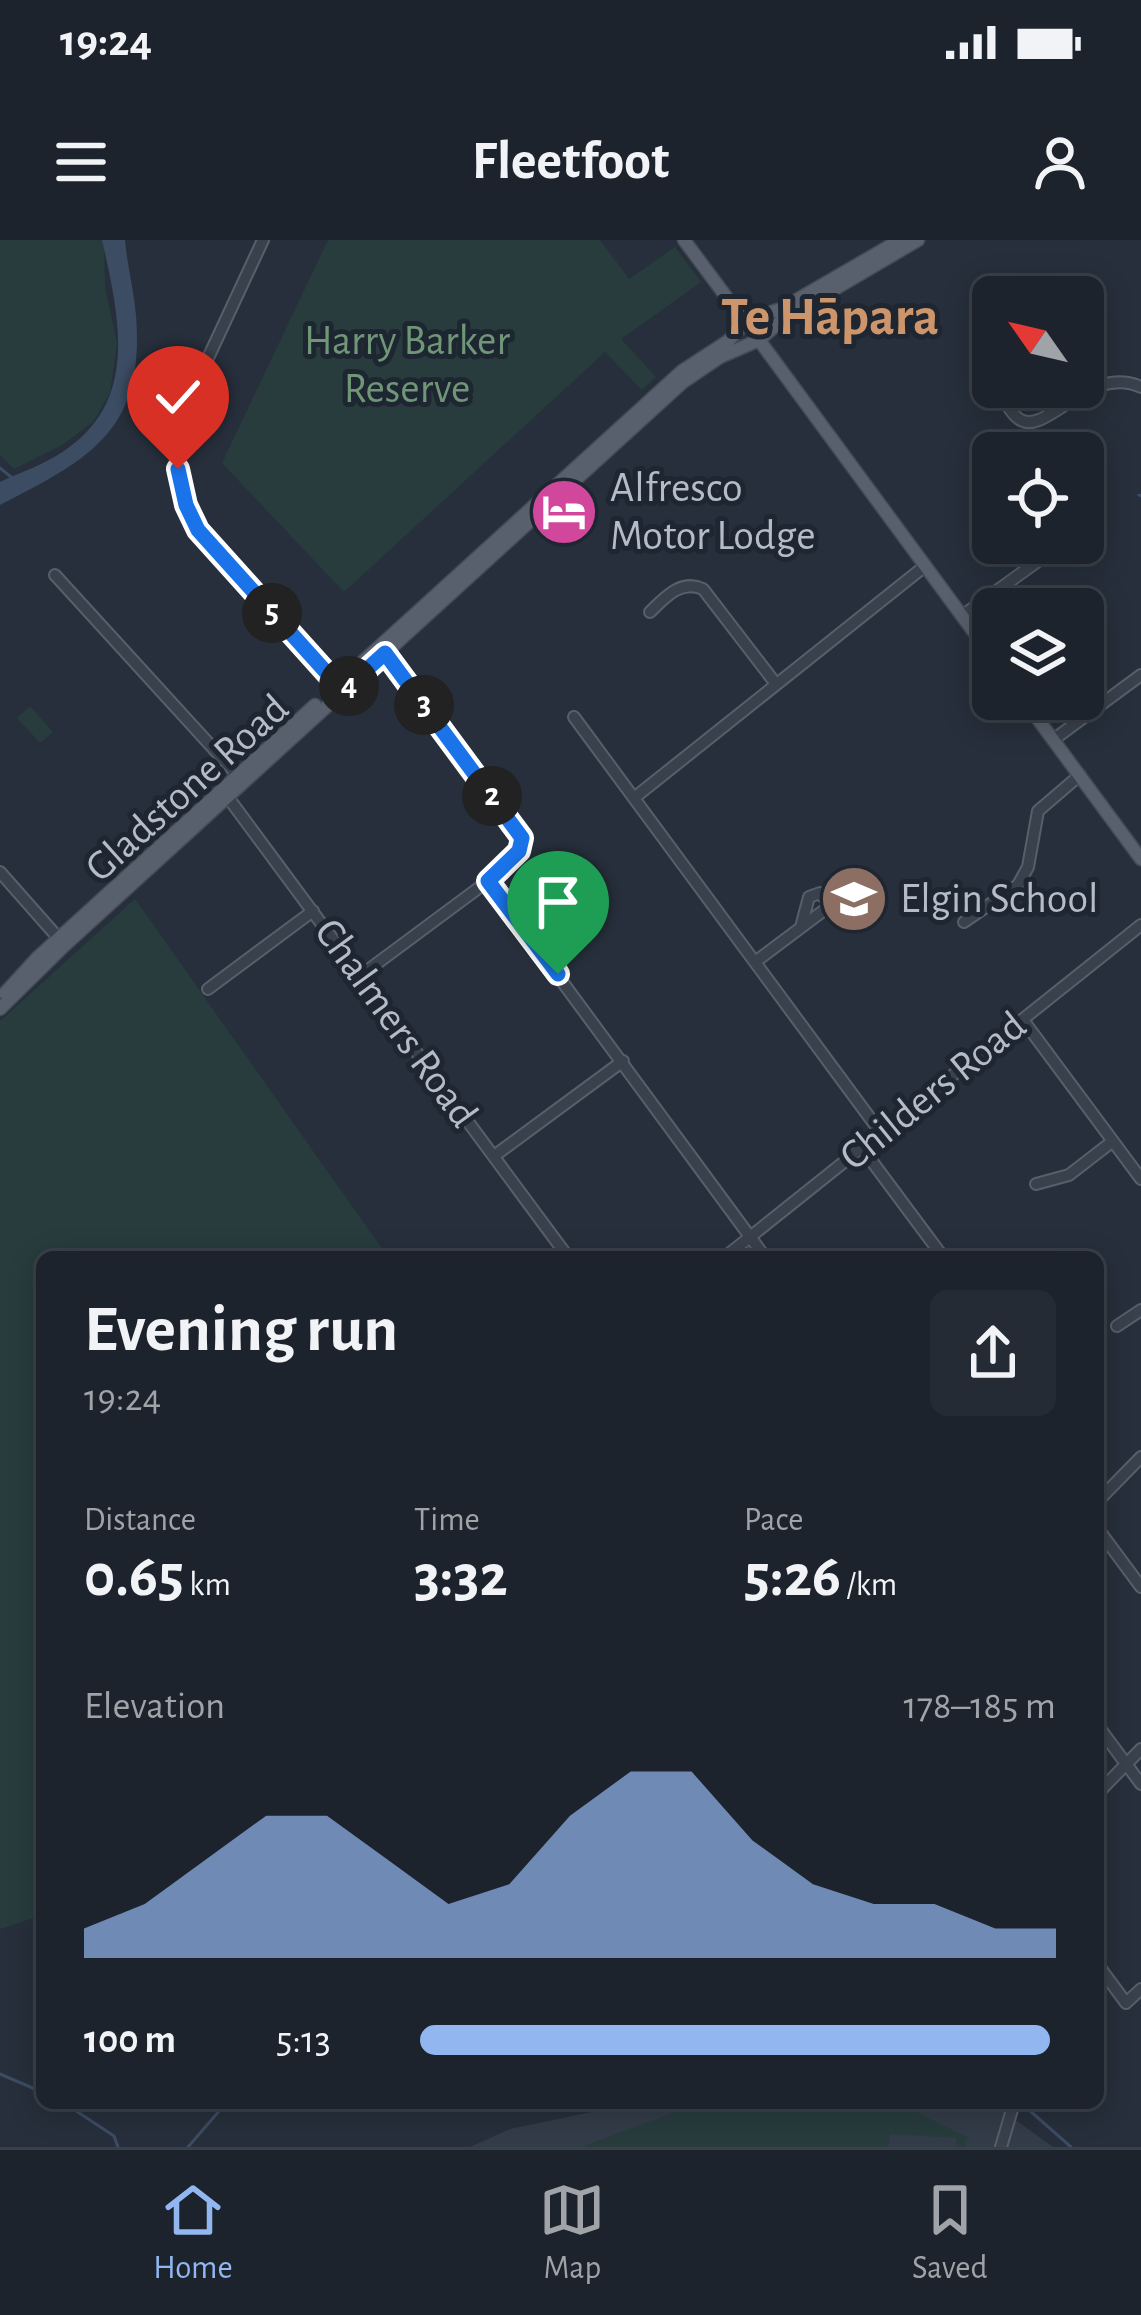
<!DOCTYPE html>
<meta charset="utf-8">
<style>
:root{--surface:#1c232c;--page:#252b34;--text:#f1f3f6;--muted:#a0a4a9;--line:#3a4048;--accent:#91b6f0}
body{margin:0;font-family:"Alegreya Sans",sans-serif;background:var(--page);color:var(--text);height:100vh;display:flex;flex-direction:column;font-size:45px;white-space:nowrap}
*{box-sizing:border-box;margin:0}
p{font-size:39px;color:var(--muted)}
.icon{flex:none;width:66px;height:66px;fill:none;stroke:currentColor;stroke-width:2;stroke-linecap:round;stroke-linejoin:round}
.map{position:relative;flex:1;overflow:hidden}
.side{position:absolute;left:36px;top:1011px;width:1068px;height:858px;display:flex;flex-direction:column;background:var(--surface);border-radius:18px;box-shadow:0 6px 30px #0003,0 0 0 3px var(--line)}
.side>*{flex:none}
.needle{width:78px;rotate:304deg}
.tools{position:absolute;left:972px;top:36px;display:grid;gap:24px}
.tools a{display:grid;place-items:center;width:132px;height:132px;border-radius:18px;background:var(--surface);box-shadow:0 6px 30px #0003,0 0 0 3px var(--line);font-size:60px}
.pin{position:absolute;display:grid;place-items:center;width:102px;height:102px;color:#fff;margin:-123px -51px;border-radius:50% 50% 50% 0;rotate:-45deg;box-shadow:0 0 12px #0007}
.pin .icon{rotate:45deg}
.km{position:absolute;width:60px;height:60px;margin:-30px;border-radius:50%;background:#222;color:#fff;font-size:33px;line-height:60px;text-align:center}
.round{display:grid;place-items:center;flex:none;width:126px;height:126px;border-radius:18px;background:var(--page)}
.head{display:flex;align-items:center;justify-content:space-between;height:204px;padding:0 48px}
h1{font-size:66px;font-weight:700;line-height:90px}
.figures{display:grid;grid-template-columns:repeat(3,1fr);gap:18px;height:204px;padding:12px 48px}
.figures div{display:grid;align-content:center}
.figures b{font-size:60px;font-weight:700}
.figures small{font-size:33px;font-weight:400}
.figures p{font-size:33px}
.chart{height:336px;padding:24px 48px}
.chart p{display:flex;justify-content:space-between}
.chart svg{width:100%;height:216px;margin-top:12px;fill:var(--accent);opacity:.7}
ul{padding:0 48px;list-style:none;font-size:39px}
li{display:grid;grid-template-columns:192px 144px 1fr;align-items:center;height:90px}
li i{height:30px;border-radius:15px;background:var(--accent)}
.status{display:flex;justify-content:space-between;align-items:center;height:84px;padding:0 60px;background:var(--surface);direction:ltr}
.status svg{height:33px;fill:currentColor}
header{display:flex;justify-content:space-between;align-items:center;height:156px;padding:0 48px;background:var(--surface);font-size:54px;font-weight:700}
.tabs{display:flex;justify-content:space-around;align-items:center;height:168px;border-top:3px solid var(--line);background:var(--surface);font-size:33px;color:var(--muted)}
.tabs a{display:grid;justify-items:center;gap:6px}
.tabs .selected{color:var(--accent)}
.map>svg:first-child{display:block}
.airport{fill:#333c49}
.green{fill:#283c3d}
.water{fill:#3c4c63}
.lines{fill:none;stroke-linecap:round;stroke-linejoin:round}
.stream{stroke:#3c4c63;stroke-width:3}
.minor-casing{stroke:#575f6a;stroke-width:14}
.major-casing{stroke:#424a55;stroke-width:15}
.minor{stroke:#39414c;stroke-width:10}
.major{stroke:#57606c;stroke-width:12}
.route-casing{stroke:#fff;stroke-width:24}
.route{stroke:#1a73e8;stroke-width:15}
.labels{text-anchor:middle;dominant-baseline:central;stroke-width:10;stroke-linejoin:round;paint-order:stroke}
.park-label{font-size:42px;fill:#6e9677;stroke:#1e2631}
.poi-label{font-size:42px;fill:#b5bcc7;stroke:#1e2631;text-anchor:start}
.street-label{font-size:42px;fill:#b5bcc7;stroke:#1e2631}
.district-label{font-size:54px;font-weight:bold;fill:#cc956b;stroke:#1e2631}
</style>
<div class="status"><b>19:24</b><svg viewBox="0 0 49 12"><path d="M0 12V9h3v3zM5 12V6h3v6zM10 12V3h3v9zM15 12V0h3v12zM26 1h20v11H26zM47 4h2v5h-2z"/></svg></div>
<header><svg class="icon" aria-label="menu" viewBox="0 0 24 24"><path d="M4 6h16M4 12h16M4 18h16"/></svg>Fleetfoot<svg class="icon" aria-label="person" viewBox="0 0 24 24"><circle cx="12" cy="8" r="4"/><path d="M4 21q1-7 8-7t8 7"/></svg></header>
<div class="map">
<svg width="1141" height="1907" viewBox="0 0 1141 1907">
<rect width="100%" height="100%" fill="#262f3b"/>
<path class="airport" d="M635,1863H992L1053,1907H470L510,1889Z"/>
<path class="green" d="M0,0H104L105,47L117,103L110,153L93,182L62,205L14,229L0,215Z
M328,0H600L629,39L675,7L701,42L621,99L656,137L642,150L605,112L344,352L222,223Z
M30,466L53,492L40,503L17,478Z
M135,659L388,1017H42V1675L0,1689V781Z
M699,1863H787L781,1873L793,1863H899L971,1899L966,1900L965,1907H957L956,1898L890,1894L888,1907H581Z"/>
<path class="water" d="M102,0H125C127,25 134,50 136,75C145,190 92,218 0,265V242C14,235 29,230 43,223C141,175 122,88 102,0Z"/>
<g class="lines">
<path class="stream" d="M0,228L11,237
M1139,255L1141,256
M0,1834L42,1852
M64,1863L114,1896L118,1907
M1029,1870L1071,1907
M188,1907L226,1863"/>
<g class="minor-casing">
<path id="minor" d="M263,0L188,161C173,206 175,248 198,290L343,451
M998,147C1004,157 1009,172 1019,179C1046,198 1089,123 1141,147
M55,335L243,541
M650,372C665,357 681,339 703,349L776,444
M962,376L1063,303
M574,477L881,893
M1053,500L1141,435
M224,552L568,1017
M634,558L925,326
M0,632L61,701
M488,641L765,1017
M964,682L1018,645L1028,627L1038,571L1080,535
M755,722L827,668L828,662L820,653L809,657L801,687
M360,736L488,641L523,603L381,408
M208,749L313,671
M1023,780L1141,939
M862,908L943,1017
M494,916L623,821
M1036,944L1069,935L1113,901
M725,1017L1141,685
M1117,1086L1141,1070
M1098,1261L1141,1217
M1098,1289L1141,1347
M1098,1486L1141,1544
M1098,1553L1141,1509
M1098,1725L1126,1763L1141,1749
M1001,1907L1014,1863"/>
</g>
<g class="major-casing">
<path id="major" d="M684,0L745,82
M759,100L993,418
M348,435L682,131L728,101L750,79L781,69L900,0
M1023,459L1141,619
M5,753L37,718L315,465
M0,769L65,705L683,142L720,117L759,100L782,80L918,0"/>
</g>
<use href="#minor" class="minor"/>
<use href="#major" class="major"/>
</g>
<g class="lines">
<g class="route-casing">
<path id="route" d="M178,229L186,265L198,290L343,451L385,413L522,598L519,611L488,641L558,734"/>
</g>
<use href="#route" class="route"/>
</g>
<defs>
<g id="hotel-disc" transform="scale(3.45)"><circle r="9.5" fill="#d1479c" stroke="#1e2631"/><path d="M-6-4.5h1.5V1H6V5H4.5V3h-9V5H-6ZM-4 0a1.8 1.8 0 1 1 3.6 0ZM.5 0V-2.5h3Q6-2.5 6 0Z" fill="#fff"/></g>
<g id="school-disc" transform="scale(3.45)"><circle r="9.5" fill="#8d6e63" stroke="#1e2631"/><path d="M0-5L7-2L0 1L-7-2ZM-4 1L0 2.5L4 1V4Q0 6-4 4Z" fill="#fff"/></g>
</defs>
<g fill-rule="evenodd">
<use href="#hotel-disc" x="564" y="272"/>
<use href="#school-disc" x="854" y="659"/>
</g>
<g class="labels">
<g class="park-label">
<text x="407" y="101">Harry Barker<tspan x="407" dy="48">Reserve</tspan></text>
</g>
<g class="poi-label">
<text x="610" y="248">Alfresco<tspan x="610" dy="48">Motor Lodge</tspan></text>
<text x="900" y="659">Elgin School</text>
</g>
<g class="street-label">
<text transform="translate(187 548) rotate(-42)">Gladstone Road</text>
<text transform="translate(396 783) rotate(54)">Chalmers Road</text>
<text transform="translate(933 851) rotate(-39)">Childers Road</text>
</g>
<g class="district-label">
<text x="830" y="78">Te Hāpara</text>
</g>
</g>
</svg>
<div class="tools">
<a><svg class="needle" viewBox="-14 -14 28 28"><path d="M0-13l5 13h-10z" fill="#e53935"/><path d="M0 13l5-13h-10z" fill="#a0a4a9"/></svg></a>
<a><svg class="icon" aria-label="locate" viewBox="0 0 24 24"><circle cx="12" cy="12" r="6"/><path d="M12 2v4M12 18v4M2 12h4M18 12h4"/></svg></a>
<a><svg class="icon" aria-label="layers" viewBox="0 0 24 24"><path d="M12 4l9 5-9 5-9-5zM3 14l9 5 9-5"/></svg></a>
</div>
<div class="pin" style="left:558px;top:734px;background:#1e9e55"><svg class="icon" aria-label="arrive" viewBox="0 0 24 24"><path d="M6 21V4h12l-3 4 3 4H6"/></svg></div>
<div class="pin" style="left:178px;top:229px;background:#d93025"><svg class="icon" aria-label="check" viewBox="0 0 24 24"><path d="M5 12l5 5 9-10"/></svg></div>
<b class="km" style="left:492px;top:556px">2</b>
<b class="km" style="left:424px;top:465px">3</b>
<b class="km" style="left:349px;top:446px">4</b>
<b class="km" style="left:272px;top:373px">5</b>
<section class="side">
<div class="head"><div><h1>Evening run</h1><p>19:24</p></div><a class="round"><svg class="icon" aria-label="share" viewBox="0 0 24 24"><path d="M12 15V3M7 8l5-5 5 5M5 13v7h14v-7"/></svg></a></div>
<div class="figures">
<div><p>Distance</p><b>0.65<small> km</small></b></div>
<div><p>Time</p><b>3:32</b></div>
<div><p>Pace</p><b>5:26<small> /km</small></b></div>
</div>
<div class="chart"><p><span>Elevation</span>178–185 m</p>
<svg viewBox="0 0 160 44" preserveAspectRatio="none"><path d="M0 44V38L10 33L20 24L30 15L40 15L50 24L60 33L70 29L80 15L90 6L100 6L110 20L120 29L130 33L140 33L150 38L160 38V44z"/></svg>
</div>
<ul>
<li><b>100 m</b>5:13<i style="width:99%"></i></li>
</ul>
</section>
</div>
<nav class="tabs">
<a class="selected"><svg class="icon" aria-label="home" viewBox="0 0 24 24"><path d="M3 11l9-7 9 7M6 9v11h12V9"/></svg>Home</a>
<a><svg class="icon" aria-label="map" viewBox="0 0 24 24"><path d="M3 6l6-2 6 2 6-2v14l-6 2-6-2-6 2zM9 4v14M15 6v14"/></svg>Map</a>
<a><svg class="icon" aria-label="saved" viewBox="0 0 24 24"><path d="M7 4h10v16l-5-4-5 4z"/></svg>Saved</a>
</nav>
